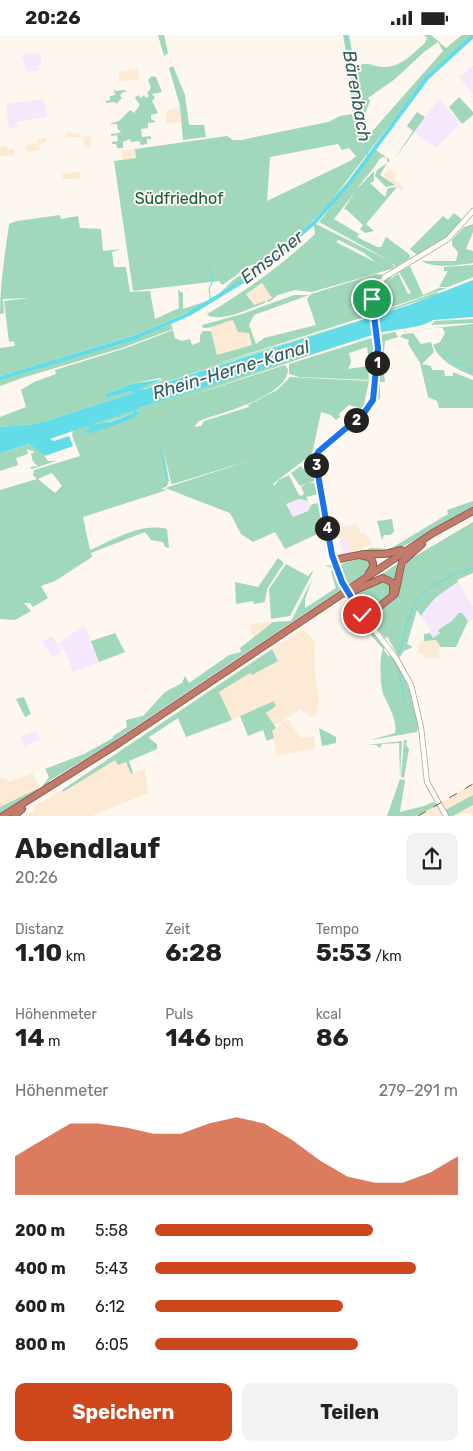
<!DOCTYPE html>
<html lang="de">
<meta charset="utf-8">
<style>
:root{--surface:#fff;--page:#f2f2f2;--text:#222;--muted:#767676;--accent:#ce461c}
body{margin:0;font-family:Rubik,sans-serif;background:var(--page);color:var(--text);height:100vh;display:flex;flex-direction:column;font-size:19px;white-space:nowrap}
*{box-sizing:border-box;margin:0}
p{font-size:16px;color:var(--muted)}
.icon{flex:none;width:28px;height:28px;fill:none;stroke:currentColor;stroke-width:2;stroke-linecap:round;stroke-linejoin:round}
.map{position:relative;height:781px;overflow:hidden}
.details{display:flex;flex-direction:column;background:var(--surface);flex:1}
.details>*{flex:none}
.pin{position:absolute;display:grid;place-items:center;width:42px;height:42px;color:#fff;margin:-21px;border:2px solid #fff;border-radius:50%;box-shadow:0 1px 5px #0007}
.km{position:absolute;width:25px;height:25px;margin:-12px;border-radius:50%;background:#222;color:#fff;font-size:14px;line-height:25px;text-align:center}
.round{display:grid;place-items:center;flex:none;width:52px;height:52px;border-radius:10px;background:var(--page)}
.summary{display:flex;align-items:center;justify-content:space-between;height:85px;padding:0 15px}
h1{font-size:28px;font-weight:700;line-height:38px}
.figures{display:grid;grid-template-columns:repeat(3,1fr);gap:8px;height:85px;padding:5px 15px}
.figures div{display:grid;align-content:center}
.figures b{font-size:25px;font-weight:700}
.figures small{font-size:14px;font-weight:400}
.figures p{font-size:14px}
.chart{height:140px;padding:10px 15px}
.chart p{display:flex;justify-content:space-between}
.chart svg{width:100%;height:90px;margin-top:5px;fill:var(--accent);opacity:.7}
.cta{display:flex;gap:10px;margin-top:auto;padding:10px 15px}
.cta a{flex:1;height:58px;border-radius:10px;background:var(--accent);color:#fff;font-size:20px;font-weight:700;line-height:58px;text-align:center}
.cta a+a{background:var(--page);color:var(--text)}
ul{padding:0 15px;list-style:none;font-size:16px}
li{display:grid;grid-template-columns:80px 60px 1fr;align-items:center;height:38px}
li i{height:12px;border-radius:6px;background:var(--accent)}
.status{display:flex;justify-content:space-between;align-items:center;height:35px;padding:0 25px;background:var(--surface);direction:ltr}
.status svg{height:14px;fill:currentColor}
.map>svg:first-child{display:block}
.built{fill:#fcead5}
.education{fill:#f6e8fc}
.green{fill:#a1d7ba;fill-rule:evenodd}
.water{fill:#61dce8;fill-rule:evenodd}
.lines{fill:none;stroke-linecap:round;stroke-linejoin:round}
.stream{stroke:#61dce8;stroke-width:1}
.river{stroke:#61dce8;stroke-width:4}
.secondary-casing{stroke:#b3a391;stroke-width:6}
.motorway-casing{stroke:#8e5d50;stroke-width:8}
.secondary{stroke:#fff;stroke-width:4.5}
.motorway{stroke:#c27a6a;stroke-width:6}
.rail{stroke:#5f5952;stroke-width:1;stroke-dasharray:9 9;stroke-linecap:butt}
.motorway-bridge-casing{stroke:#8e5d50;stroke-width:8;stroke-linecap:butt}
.motorway-bridge{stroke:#c27a6a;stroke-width:6}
.route-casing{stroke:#fff;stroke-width:10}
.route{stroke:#1a73e8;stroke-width:6}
.labels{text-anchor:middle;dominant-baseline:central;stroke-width:4;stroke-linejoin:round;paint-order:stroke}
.park-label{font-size:16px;fill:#165c40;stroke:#fdf7ef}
.water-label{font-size:18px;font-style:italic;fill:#295e63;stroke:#fdf7ef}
</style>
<div class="status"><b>20:26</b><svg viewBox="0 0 49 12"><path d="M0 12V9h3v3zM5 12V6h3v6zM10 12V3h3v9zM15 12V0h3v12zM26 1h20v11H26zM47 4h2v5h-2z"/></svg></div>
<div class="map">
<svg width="473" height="781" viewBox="0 0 473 781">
<rect width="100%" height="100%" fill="#fdf7ef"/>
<path class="built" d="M138,34L139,44L120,47L118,37Z
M180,71L181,87L166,89V76Z
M72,97L73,99L81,98V102L91,101L90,111L86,112L82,102H66L67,98Z
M46,103L47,107L39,109L40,115L27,117L26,110L37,108V104Z
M7,111V115L14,114V120L0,122V112Z
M135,114L136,123L123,125L121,116Z
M389,133L397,139L393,144L404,152L402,156L383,141Z
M80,136L81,142L78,144H63L62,139Z
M262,248L273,264L254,270L246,259Z
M233,285L249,298L252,310L217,321L210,291Z
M358,489L360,498L365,497L373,509L351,517L346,502L333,504L331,493Z
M267,587H273L253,602L249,590Z
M303,594L315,607L314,631L319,665L315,682L313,683L300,675L274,691L266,678L274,666L232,685L219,657L250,637L252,640L278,626L272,614Z
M436,605L441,612L438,615L441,623L425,624L423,619L418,618L419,606Z
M288,684L300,703L314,701L315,713L277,721L272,695Z
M115,724L117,729L126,727L131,739L145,734L148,758L92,781H24L34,775L33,772L62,755L63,757Z
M33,738L36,747H38L41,753L0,772V741L3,743L6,742L9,747Z
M473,749V760L445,775L441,768Z
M438,770L443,781H416Z
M473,770V781L467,778L453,781Z"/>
<path class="education" d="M40,17L42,29L38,30L39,36L26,37L22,20Z
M473,30V59L459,42Z
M44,64L47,82L17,87L18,92L9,93L6,69Z
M439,64L460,88L436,113L407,91L417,77L425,82Z
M299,464L308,466L312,473L293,483L285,469Z
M346,502L351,517L346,519L341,514L340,503Z
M458,547L473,571V583L467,589V586L455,584L438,595L440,598L433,603L429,598L431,595L421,581L427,570L437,564L440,558Z
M85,590L99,627L73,637L66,618L59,608Z
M52,601L62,616L53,623L42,607Z
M36,696L40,705L24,711L21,701Z"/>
<path class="green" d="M158,0H164L168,18L164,21Z
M343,0H349L355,31C370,27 368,30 382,32C401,33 412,19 425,8L427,3L424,0H431L446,13L462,0H472L427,41L325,174L284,213L247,242L195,274L138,299L0,341V313L15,311L14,306L9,307L4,266L30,263L3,264L4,278L0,279C0,248 5,220 9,189L17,186L60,180L61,184L78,181L80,193L101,194L103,216L121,214L112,217L114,232H126L130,257L150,256L155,284L179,273L178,255L183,258V274L207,266L219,259L233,245L254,231L253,229L222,250L219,246L133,256L114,126L136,123L135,114L227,101L233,105H241L328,87L340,81L353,79L349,52L352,51ZM438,7L443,16L368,101L365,79L370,66L368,63L395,44L424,17ZM338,109L342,115L349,113L356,121L350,126L267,166L270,122Z
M173,31L185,60L189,90H204L206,102L183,105L180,71L169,33Z
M152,41L156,42L162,57L152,59L155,63L152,66L158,78L151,80V84L156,87L148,88V93L141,94L142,102L151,101V105L147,103V109L141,110L139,106L131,107L130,104L123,107V113H117L116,109H112V107L118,106L117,100L111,101V99L119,98L121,95H118L117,89H109L119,86L130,75L134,78L140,70L135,63L138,60L141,63L144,60L146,63L149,61L147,58L151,53L148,45Z
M114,54L116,56L124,55L127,57H123L120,60L122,63L116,69L115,67L106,68L104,58L106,66L110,65V61L115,60Z
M459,62L473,77V80L462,89L449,72Z
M417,77L425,82L393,126L413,96L407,91Z
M376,115L390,125L388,128L386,122L380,123C374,135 364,143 357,154L374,136V146L370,148L385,162L388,153L397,152L366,189L374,196L365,198L360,194L363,190L347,175L344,174L355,157L334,184L359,199L357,202L377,212H381L386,202L409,219L410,223L396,232L391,227L395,233L312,257L295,255L278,260L269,267L266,266L272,263L262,248L246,259L254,270L265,266V268C247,274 228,286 209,281L207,279C246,256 282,230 315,199L314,190L316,189L390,226L319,187ZM339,205L364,218L375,227L336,207Z
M387,128L380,140L395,150L386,152L375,141L377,135Z
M454,178L463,185L448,201L417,220L410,214L443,181L448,185Z
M473,189V197L466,214L473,216V228C459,230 434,234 422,226H456L458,217L452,210V205L464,192Z
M473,230V242L448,252H439L448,236H444V232Z
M410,231L423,260L439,253H447L377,277C374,262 377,252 390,241L392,243L398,238L408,259L411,258L399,237Z
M376,239L384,240L372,255L370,280L194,336L371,282L137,356L136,354L163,345L160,343L131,349L106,359L105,362L107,363L131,356L133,358L46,386L33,389L0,392V382L26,372L21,355L34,347L56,339L55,335L126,313L173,295L175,303L182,306L190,304L192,310L200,307V300L203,296H211L217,320L252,310L249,298L238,297L233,285C222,287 212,294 203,293L202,290L242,279L294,260H309L254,280L249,290L256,309L264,303L316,290L307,264L311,259Z
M437,257L438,259L377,280L376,279Z
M473,284V288L431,290L435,286Z
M171,289L173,294L122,313L25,342L0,351V344L137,303Z
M473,289V341C457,334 440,327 433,310L440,307L445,298L442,292L398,297Z
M395,297L398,302L385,306L383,329L385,347H380V364L377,365L381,315L380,300Z
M413,298L421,309L431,307L434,317L422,329L431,331L432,335H444L445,341H453V337L473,345V373H439L437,366L428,362L420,328L408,309L409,305L400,302L403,299Z
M374,299L183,363L285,330L288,334C289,361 220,378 199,386L194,392L201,391L204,386L249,372L248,370L277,355L290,342L369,346L363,374L349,370L339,379L340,382L336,385L331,380L321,377L312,419L273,449L274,451L279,445L289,440L299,460L302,461L304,458L301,452L306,449L300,451L291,438L301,431L304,435L313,433L315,446L309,448H315L318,459L306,462L308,466L299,464L286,469L293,482L308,476L312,469L320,468L324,496L285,514L275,497L253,507L241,499L230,478L165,453L261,422L173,449L171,448L164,416L169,446L167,451L161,454L167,455L83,482L90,515C113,505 141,487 167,494L169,513L165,512L163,507L151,505L145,497L91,518L92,522L55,546L41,551L48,563L33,572L30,568H24L31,576L15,585L0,584V588V455L37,444L33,440L34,435L80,421L72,400L73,395L87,391L89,393L86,396L88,399L115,388L123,387L141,378L136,376L139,373ZM52,438L62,451L55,458L38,444Z
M375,302L376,312L371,345L367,312L349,318L351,327L348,334L368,331L369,345L299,342L289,339V329Z
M133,376L134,378L93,392L91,390Z
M31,409L42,418L48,426H56L32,434L30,432L38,431L34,428L35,427H33L31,419L35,417L27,414L28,419L16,423L18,430L0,436V418Z
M473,466V472L399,514L355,519L371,513L390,514L448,479L447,475Z
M392,484L394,497L390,500H384L382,505L377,486Z
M473,487V538L457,545L458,547C443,556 430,566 421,581L417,575L407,609L413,612L404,616L399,623L387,601L386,604L371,587L370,581L398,559L407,526Z
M278,523L284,528L267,554L265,567L254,569L253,566L236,569L235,547L258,552Z
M364,523H367L372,530L368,537L347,550L340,531L343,528Z
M400,527L395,550L376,543Z
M286,529L308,541L314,535L290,581L271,584L269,554Z
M331,530L333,532L343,553L105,712L49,746V749L41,753L49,742L45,734L84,719L113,703V701L127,692L126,685L143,681L165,657L182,648L185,641L189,648L229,620L241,617L240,613L273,587L291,586L313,543L305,564V573L336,553L331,537L333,533L325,531Z
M389,546L393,554L389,561L367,575L360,573L353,560L374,547Z
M348,563L361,584L385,610L384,615L389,622L390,617C401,633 423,679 417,697L371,705L395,698C398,687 388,669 384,661C380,653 379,624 383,614L359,586L343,581L352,574L347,565Z
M459,578H462L468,586L456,612H441L436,605L424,606V599L430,598L433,603L440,598L438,595L452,586Z
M115,598L125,617L99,627L91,606Z
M272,614L278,626L252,640L250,638L219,657L232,685L186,702L178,683L149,702L150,704L157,709V714L129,726L133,738L131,739L126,727L118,730L115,725L63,757L62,755Z
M24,662L31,679L25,682L16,664Z
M274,666L276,671L266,678L276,693L272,696L274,703L267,706L263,695L248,701L240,681Z
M319,693L336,702V708L322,711Z
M404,705H407L406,710L409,714L404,743L401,742Z
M402,706L400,742L399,708L382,709L380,713L376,710H367Z
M393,743L405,745L400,777L424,771L433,767L438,770L416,781H387L400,744Z
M37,754L38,755L0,778V772Z
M473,760V770L453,781H448L445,775Z"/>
<path class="water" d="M473,245V282L433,285C423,293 394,294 379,298L139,373L136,376L141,378C125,388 106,393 88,399L85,396L89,394L87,391L50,404L54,406L69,401L73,411L45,421L30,409L0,418V392L33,389L46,386L133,358L131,356L107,363L105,362L106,359L131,349L163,344L136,355L145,354L409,270ZM133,376L134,378L110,387L91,390Z"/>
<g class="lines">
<path class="stream" d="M346,0L368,123
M209,231L213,245L209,254L211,267
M437,309L454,327L473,336
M161,414L167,444L164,451
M399,620C404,603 407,582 416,567C426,550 455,539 473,533
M397,631L405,664"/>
<path class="river" d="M0,343L136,302L189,279L253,240L315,187L350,147L427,43L473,1"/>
<g class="secondary-casing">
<path id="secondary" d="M446,781L427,747L421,692L411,650L396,623L355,570L335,528L315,422L319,416L364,378L373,365L378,313L372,268L377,251L385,242L448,204L473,176"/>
</g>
<g class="motorway-casing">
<path id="motorway" d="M363,521L369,522C375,527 374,533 369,538
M334,525L364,519H385L401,515
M349,554L433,498L473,476
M353,556L383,543L393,548V558
M365,583L395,559L402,527L422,509
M3,781L119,708L345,557
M14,781L22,774"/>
</g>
<use href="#secondary" class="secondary"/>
<use href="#motorway" class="motorway"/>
<path class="rail" d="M418,781L473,749"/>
<g class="motorway-bridge-casing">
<path id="motorway-bridge" d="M346,560L351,557"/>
</g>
<use href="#motorway-bridge" class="motorway-bridge"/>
</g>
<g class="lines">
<g class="route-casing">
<path id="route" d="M362,580L342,547L332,520L315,422L319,416L364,378L373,365L378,313L372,264"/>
</g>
<use href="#route" class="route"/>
</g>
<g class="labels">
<g class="park-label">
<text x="179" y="163">Südfriedhof</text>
</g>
<g class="water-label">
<text transform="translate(357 61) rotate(80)">Bärenbach</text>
<text transform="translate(272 222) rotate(-38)">Emscher</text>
<text transform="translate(231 335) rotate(-17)">Rhein-Herne-Kanal</text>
</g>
</g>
</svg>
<div class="pin" style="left:372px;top:264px;background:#1e9e55"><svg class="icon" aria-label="arrive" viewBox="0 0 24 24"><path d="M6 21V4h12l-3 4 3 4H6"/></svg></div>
<div class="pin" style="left:362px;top:580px;background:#d93025"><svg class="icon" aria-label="check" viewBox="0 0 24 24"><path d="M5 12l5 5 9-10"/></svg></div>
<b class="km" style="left:377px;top:328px">1</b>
<b class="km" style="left:356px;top:385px">2</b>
<b class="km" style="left:316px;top:430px">3</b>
<b class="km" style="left:327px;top:493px">4</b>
</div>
<section class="details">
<div class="summary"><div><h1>Abendlauf</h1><p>20:26</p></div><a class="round"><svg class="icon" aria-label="share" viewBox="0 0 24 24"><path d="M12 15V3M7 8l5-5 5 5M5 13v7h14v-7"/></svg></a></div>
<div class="figures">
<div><p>Distanz</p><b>1.10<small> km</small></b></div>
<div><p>Zeit</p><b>6:28</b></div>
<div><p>Tempo</p><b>5:53<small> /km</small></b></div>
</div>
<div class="figures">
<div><p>Höhenmeter</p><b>14<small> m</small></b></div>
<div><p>Puls</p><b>146<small> bpm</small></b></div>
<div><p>kcal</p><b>86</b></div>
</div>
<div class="chart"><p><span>Höhenmeter</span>279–291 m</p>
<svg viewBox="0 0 160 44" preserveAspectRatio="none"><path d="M0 44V25L10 17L20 9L30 9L40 11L50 14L60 14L70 9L80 6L90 9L100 17L110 27L120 35L130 38L140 38L150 33L160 25V44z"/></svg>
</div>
<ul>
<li><b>200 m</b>5:58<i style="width:72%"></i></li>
<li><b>400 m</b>5:43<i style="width:86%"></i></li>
<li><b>600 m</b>6:12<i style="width:62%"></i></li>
<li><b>800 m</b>6:05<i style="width:67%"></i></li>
</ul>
<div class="cta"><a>Speichern</a><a>Teilen</a></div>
</section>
